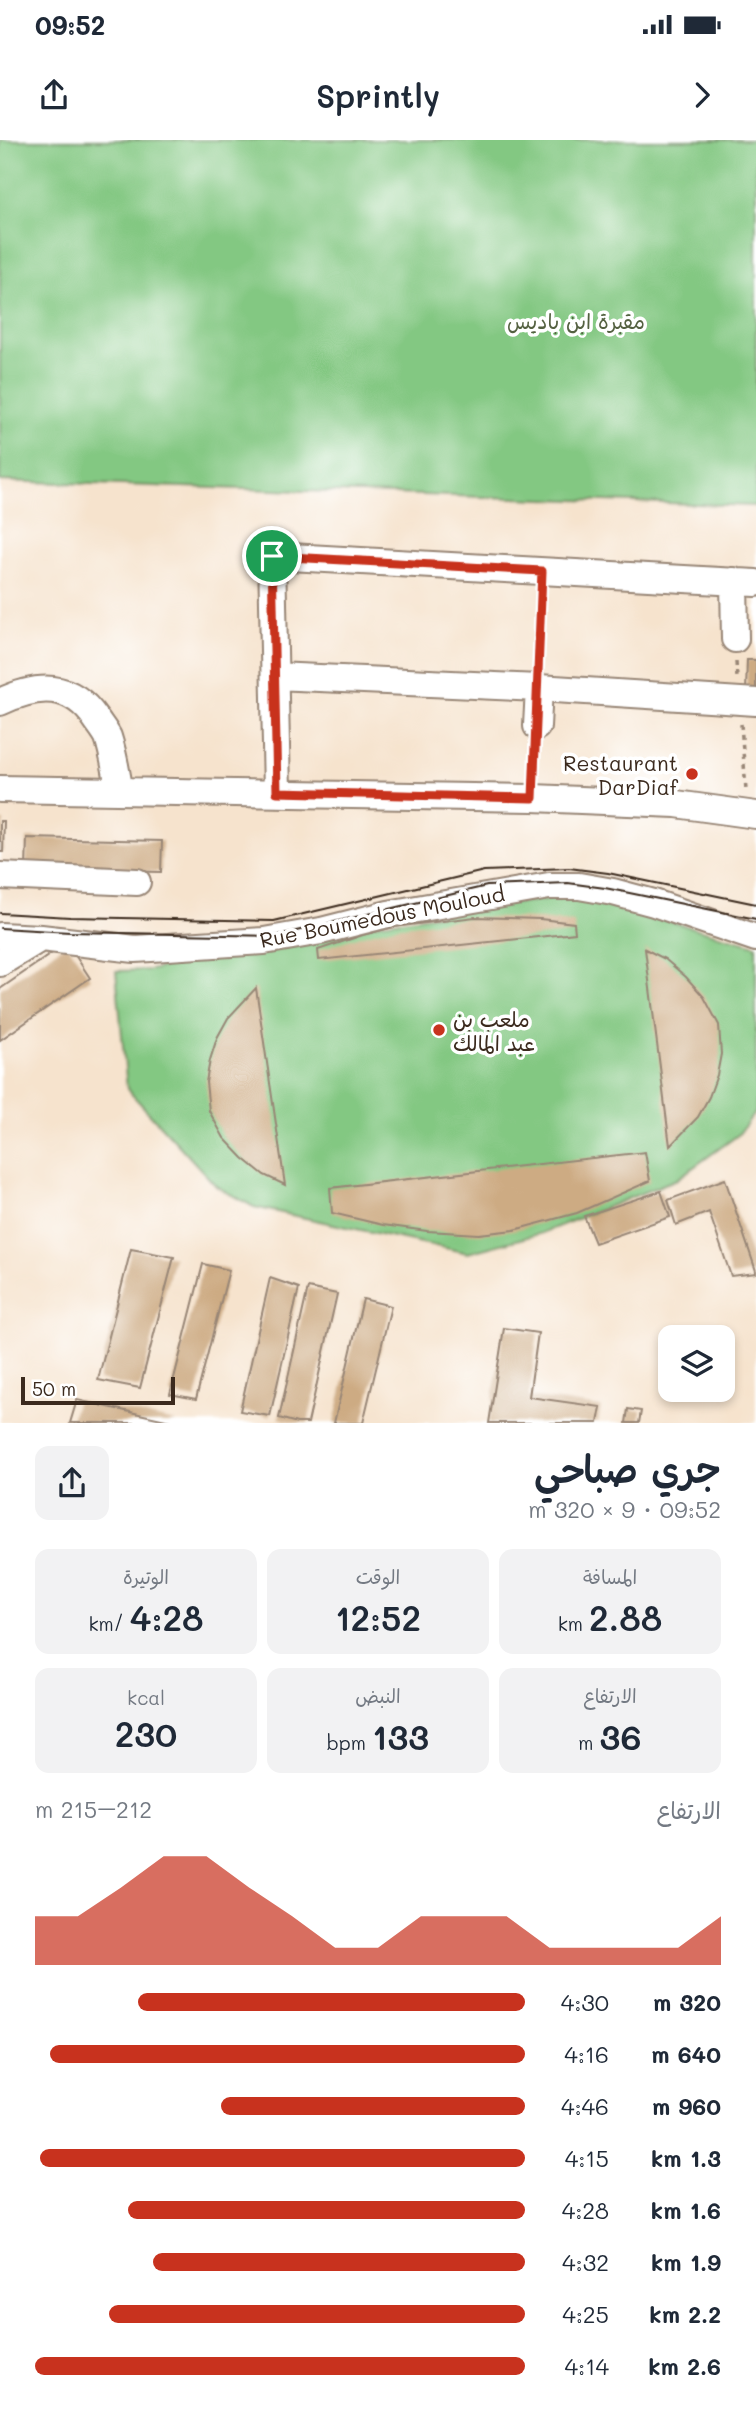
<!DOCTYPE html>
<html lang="ar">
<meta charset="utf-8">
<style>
:root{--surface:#fff;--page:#f2f2f3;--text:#1f2937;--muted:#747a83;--accent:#c8321e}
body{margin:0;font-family:Mali,"Playpen Sans Arabic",sans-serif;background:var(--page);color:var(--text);direction:rtl;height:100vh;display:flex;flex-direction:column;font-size:26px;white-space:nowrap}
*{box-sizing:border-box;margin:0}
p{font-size:23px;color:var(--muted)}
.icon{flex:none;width:38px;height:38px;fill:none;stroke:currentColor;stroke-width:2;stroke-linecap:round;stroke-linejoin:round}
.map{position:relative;height:1283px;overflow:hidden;direction:ltr}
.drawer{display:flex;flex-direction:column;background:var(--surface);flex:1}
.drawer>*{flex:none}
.buttons{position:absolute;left:658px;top:1185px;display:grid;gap:14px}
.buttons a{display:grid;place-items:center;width:77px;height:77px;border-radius:14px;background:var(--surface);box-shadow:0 4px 10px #0003;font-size:35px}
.scale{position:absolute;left:21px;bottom:18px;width:154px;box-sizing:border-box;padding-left:7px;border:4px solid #3b2a1e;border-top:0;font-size:19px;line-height:24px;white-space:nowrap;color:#3b2a1e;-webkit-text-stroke:5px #fff;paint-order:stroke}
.pin{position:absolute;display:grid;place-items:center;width:60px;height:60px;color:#fff;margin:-30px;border:4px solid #fff;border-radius:50%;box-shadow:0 2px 7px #0007}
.round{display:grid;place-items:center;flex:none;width:74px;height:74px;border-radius:14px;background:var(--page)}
.head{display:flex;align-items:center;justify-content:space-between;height:119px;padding:0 35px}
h1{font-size:38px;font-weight:600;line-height:52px}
.stats{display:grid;grid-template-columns:repeat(3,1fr);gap:10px;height:119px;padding:7px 35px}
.stats div{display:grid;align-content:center;border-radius:14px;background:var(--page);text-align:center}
.stats b{font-size:35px;font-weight:600}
.stats small{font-size:19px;font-weight:400}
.stats p{font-size:19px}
.chart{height:196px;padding:14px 35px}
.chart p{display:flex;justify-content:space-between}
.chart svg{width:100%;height:126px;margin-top:7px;fill:var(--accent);opacity:.7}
ul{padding:0 35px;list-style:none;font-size:23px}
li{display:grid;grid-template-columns:112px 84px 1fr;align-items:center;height:52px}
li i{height:18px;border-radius:9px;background:var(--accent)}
.status{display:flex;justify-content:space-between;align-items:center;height:49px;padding:0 35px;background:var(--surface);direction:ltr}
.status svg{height:19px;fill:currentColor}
header{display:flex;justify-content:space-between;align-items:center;height:91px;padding:0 35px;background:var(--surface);font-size:32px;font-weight:600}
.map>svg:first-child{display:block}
.green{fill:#83c882;stroke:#5f7950;stroke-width:2}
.building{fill:#cdab83}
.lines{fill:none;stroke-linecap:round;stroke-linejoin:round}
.minor-casing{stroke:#988676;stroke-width:30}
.path{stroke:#988676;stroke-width:3.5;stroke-dasharray:5 5;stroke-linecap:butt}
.minor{stroke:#fff;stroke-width:26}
.tram{stroke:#3b2a1e;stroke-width:2}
.route-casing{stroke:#fff;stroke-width:14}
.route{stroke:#c8321e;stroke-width:9}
.poi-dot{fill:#c8321e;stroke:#fff;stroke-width:2.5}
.labels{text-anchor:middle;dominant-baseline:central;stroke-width:7;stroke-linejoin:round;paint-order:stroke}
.park-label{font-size:21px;fill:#546141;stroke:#fff}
.poi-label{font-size:21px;fill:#3b2a1e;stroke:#fff;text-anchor:end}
.street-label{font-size:21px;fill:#3b2a1e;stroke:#fff}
</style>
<div class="status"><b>09:52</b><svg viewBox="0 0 49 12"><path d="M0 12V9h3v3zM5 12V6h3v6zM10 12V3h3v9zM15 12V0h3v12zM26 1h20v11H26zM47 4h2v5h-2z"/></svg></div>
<header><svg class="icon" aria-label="forward" viewBox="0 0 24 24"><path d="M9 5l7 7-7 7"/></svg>Sprintly<svg class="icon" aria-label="share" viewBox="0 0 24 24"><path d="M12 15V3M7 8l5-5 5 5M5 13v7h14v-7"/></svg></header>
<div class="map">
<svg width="756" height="1283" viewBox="0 0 756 1283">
<rect width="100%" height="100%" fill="#fff"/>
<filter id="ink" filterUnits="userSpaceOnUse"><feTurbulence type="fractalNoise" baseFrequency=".0143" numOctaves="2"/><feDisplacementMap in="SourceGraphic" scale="14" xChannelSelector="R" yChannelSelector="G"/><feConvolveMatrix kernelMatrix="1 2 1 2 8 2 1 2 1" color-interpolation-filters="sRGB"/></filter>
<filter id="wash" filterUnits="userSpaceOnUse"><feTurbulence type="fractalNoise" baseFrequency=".00686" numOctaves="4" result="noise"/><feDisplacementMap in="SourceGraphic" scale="28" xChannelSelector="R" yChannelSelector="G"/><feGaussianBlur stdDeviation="1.57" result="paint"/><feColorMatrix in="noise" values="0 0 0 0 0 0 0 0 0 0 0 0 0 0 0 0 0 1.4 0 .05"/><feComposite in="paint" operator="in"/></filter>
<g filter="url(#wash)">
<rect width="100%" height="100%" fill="#f6e3cd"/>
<path class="green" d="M0,0H756V366L0,341Z
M573,755L756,805V971L738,995L677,1039L542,1093L468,1113L254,1067L217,1047L127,949L116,831L151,830L284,797Z"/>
<g id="blocks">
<path class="building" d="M747,520H756V553L746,552Z
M0,681H4L3,712H0Z
M27,698L162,701L161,732L26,729Z
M475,777L540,779L574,783L575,793L319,820L318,810L363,795L394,787Z
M67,803L90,838L0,900V849Z
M645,809L665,819L686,837L704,857L719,885L721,914L717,935L709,957L698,977L670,1006Z
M256,848L285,1045L264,1035L243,1018L224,998L209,971L206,942L210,920L217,898L228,878Z
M645,1012L650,1041L577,1073L514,1090L479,1094L427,1091L383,1085L332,1073L330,1048Z
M725,1039L756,1131V1133L731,1136L709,1072L676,1085L668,1060Z
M661,1051L670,1077L595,1103L584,1076Z
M131,1109L174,1117L140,1248L98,1240Z
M203,1124L229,1130L196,1259L170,1254Z
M270,1138L299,1148L270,1276L240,1271Z
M308,1148L337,1154L308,1283H297L279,1278Z
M363,1159L391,1166L363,1283H334Z
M504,1188L538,1193L529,1257L601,1267L598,1283H489Z
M77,1260L175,1282V1283H70Z
M628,1269L641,1271L639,1283H626Z"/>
</g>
</g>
<g filter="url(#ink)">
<use href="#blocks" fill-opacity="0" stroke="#988676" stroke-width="2"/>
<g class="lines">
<g class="minor-casing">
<path id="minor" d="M734,441L735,499
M275,536L539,548L756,562
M0,562C38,544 71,542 96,579C100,585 105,591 108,597C114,615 116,633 120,651
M537,586L539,548
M0,649L533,658L676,664L756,675
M277,652L272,416L756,443
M0,736L137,742
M0,796L41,798L135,809L264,801L321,791L388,774L549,746H579L613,752L654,763L756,798
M0,823L41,798"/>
</g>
<path class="path" d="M736,522L737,538
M540,525L542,452
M741,584L746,650
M534,637L536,606"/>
<use href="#minor" class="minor"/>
<path class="tram" d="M0,773L70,777L274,781L484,731L569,728L608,733L756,764
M0,788L70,792L275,796L487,746L568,743L605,748L756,779"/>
</g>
</g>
<g class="lines" filter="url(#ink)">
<g class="route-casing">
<path id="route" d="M272,416L542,431L533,658L277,652Z"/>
</g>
<use href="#route" class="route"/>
</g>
<g class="poi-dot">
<circle cx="692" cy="634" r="7"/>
<circle cx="439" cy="890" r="7"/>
</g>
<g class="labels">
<g class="park-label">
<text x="576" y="180">مقبرة ابن باديس</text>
</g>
<g class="poi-label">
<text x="678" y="622">Restaurant<tspan x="678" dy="24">DarDiaf</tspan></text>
<text x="453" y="878" text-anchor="start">ملعب بن<tspan x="453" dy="24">عبد المالك</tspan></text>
</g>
<g class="street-label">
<text transform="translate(382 776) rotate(-11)">Rue Boumedous Mouloud</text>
</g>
</g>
</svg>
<div class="buttons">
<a><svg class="icon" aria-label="layers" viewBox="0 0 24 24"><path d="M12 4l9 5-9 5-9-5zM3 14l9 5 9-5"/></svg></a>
</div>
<div class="scale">50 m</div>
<div class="pin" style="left:272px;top:416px;background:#1e9e55"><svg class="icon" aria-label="arrive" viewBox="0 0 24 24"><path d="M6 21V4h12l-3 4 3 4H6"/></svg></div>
</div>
<section class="drawer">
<div class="head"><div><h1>جري صباحي</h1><p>09:52 · 9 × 320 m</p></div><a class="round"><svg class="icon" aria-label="share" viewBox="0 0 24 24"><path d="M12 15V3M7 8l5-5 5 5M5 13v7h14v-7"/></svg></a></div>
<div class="stats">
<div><p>المسافة</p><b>2.88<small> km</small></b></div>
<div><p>الوقت</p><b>12:52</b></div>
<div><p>الوتيرة</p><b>4:28<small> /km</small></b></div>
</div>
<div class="stats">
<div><p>الارتفاع</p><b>36<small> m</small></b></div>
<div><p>النبض</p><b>133<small> bpm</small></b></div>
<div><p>kcal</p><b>230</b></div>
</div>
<div class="chart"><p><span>الارتفاع</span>212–215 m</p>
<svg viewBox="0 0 160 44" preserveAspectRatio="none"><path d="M0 44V27L10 27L20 17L30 6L40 6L50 17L60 27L70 38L80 38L90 27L100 27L110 27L120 38L130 38L140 38L150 38L160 27V44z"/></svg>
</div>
<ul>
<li><b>320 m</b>4:30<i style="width:79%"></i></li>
<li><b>640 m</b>4:16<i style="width:97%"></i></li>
<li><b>960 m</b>4:46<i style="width:62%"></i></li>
<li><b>1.3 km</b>4:15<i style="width:99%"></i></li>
<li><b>1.6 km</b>4:28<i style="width:81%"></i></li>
<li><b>1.9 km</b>4:32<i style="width:76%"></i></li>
<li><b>2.2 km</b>4:25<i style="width:85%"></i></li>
<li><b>2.6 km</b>4:14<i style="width:100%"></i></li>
</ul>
</section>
